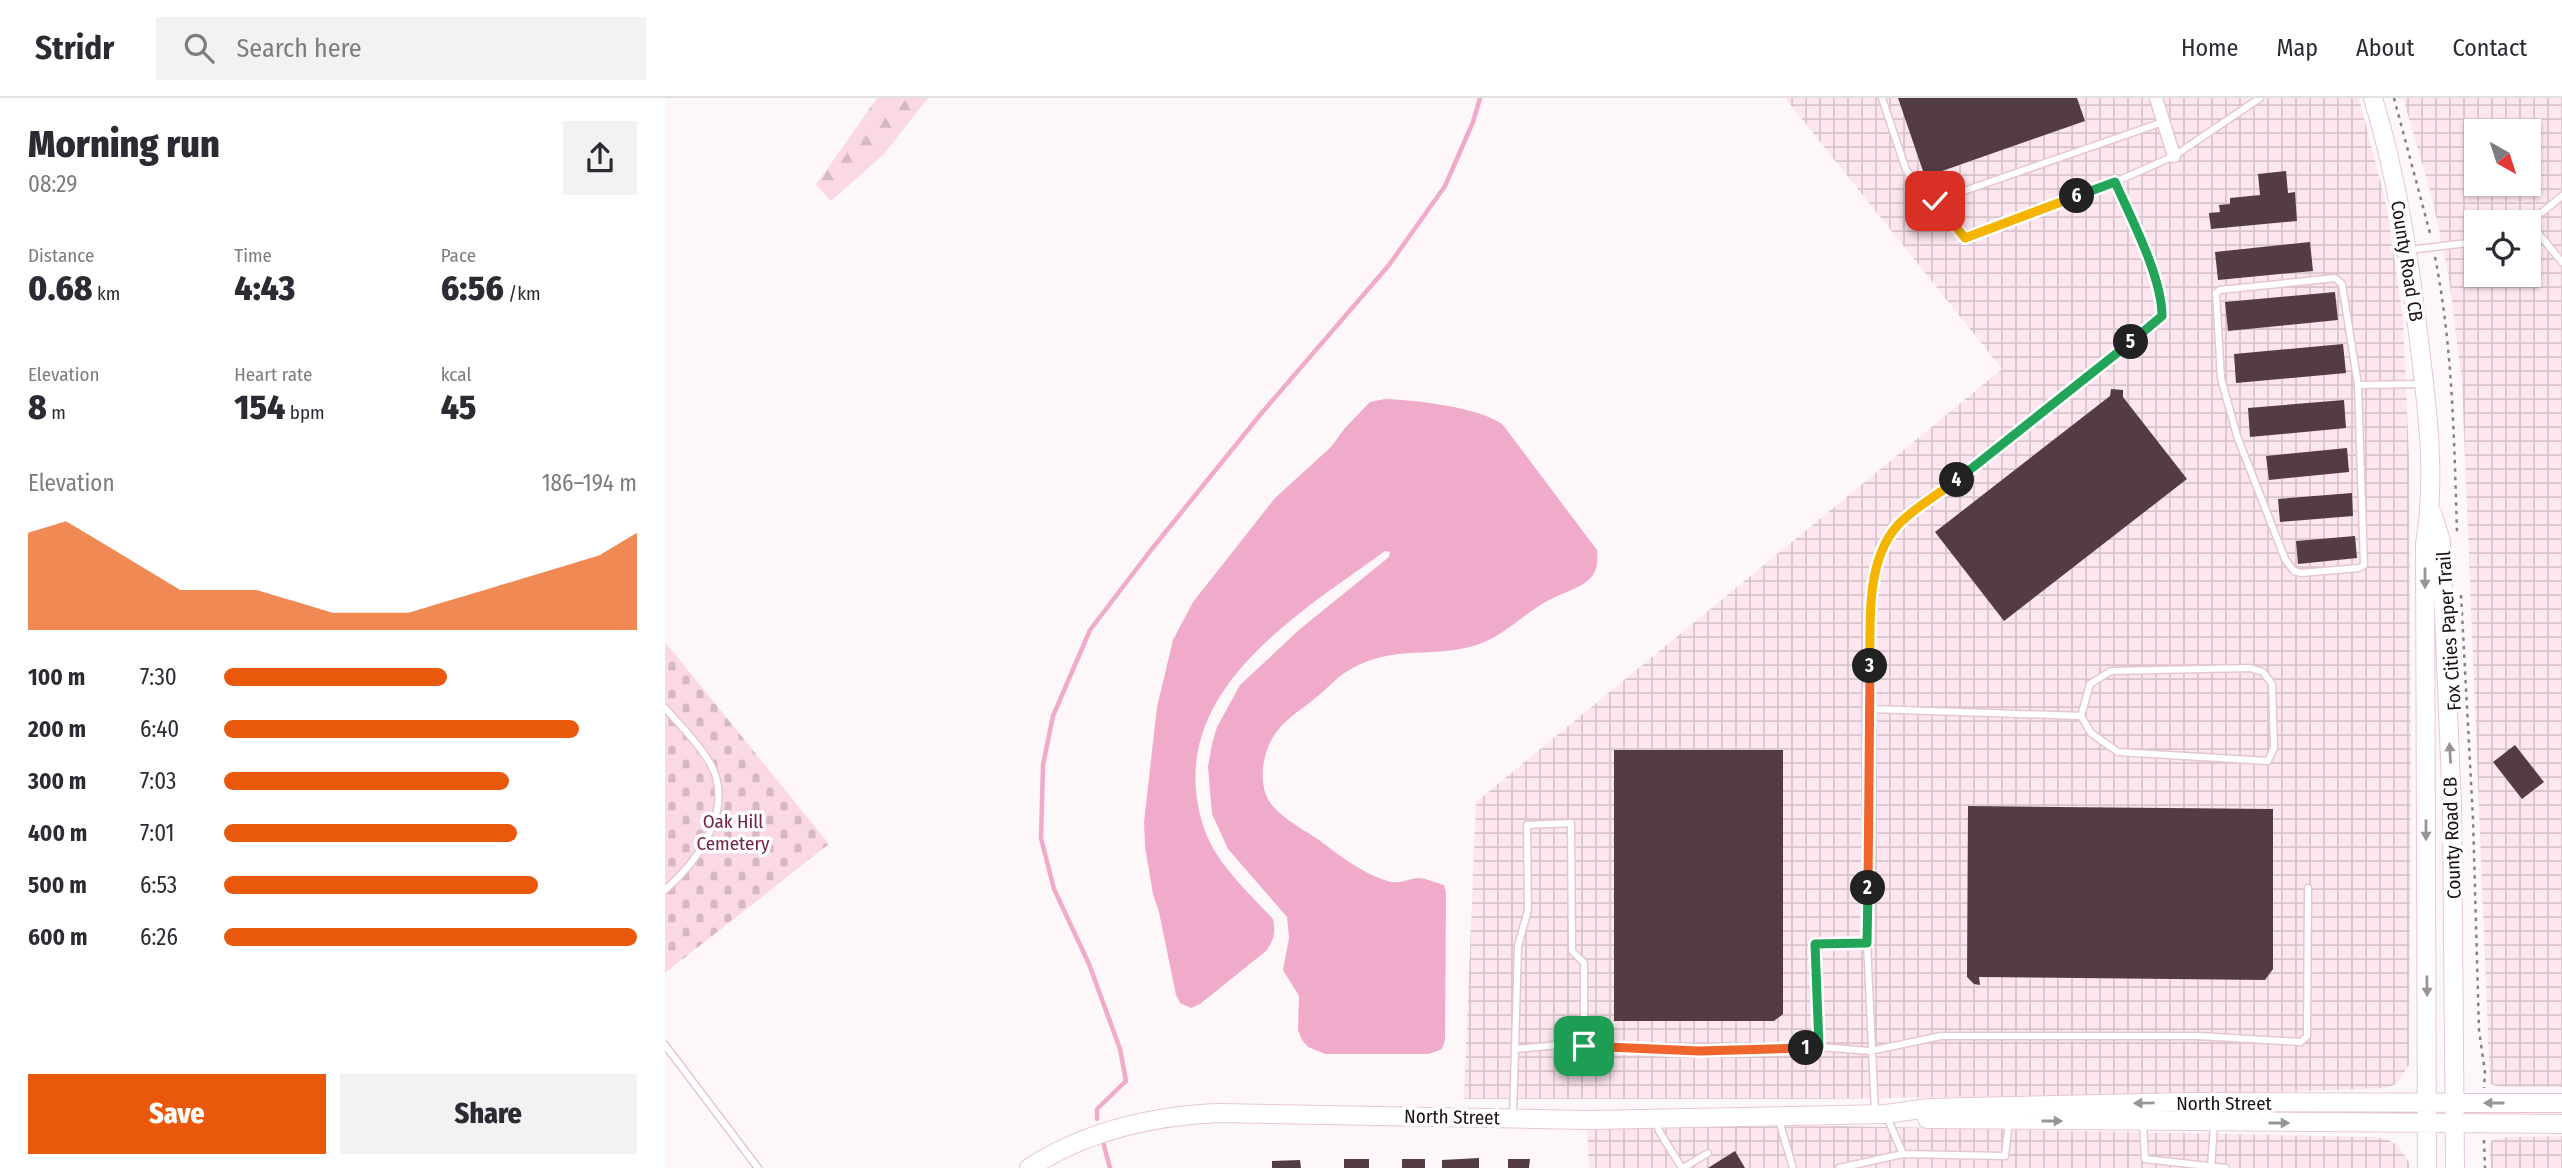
<!DOCTYPE html>
<meta charset="utf-8">
<style>
:root{--surface:#fff;--page:#f2f2f3;--text:#2b2b33;--muted:#7c7c81;--line:#e1e1e2;--accent:#ea580c}
body{margin:0;font-family:"Fira Sans Condensed",sans-serif;background:var(--page);color:var(--text);height:100vh;display:flex;flex-direction:column;font-size:26px;white-space:nowrap}
*{box-sizing:border-box;margin:0}
p{font-size:23px;color:var(--muted)}
.icon{flex:none;width:38px;height:38px;fill:none;stroke:currentColor;stroke-width:2;stroke-linecap:round;stroke-linejoin:round}
.map{position:relative;flex:1;overflow:hidden}
.panel{display:flex;flex-direction:column;background:var(--surface);width:665px}
.panel>*{flex:none}
.needle{width:46px;rotate:141deg}
.buttons{position:absolute;left:1799px;top:21px;display:grid;gap:14px}
.buttons a{display:grid;place-items:center;width:77px;height:77px;border-radius:0px;background:var(--surface);box-shadow:0 2px 5px #0004;font-size:35px}
.pin{position:absolute;display:grid;place-items:center;width:60px;height:60px;color:#fff;margin:-30px;border-radius:14px;box-shadow:0 4px 10px #0006}
.km{position:absolute;width:35px;height:35px;margin:-18px;border-radius:50%;background:#222;color:#fff;font-size:19px;line-height:35px;text-align:center}
.round{display:grid;place-items:center;flex:none;width:74px;height:74px;border-radius:0px;background:var(--page)}
.overview{display:flex;align-items:center;justify-content:space-between;height:119px;padding:0 28px}
h1{font-size:38px;font-weight:800;line-height:52px}
.figures{display:grid;grid-template-columns:repeat(3,1fr);gap:10px;height:119px;padding:7px 28px}
.figures div{display:grid;align-content:center}
.figures b{font-size:35px;font-weight:800}
.figures small{font-size:19px;font-weight:400}
.figures p{font-size:19px}
.chart{height:196px;padding:14px 28px}
.chart p{display:flex;justify-content:space-between}
.chart svg{width:100%;height:126px;margin-top:7px;fill:var(--accent);opacity:.7}
.primary-button{display:flex;gap:14px;margin-top:auto;padding:14px 28px}
.primary-button a{flex:1;height:80px;border-radius:0px;background:var(--accent);color:#fff;font-size:28px;font-weight:800;line-height:80px;text-align:center}
.primary-button a+a{background:var(--page);color:var(--text)}
ul{padding:0 28px;list-style:none;font-size:23px}
li{display:grid;grid-template-columns:112px 84px 1fr;align-items:center;height:52px}
li i{height:18px;border-radius:9px;background:var(--accent)}
header{display:flex;align-items:center;gap:42px;box-sizing:border-box;height:98px;padding:0 35px;background:var(--surface);border-bottom:2px solid var(--line)}
header strong{font-size:33px}
nav{display:flex;gap:38px;margin-inline-start:auto;font-size:24px}
.search{width:490px;height:63px;background:var(--page);display:flex;align-items:center;gap:18px;box-sizing:border-box;padding:0 24px;border-radius:0px;color:var(--muted);font-size:26px}
main{display:flex;flex:1;min-height:0}
.map>svg:first-child{display:block}
.industrial{fill:url(#industrial-grid);fill-rule:evenodd}
.forest{fill:url(#forest-firs)}
.cemetery{fill:url(#cemetery-stones)}
.water{fill:#f0abca}
.lines{fill:none;stroke-linecap:round;stroke-linejoin:round}
.stream{stroke:#f0abca;stroke-width:4.5}
.building{fill:#543c46}
.lane-casing{stroke:#e5c7d4;stroke-width:9}
.street-casing{stroke:#e5c7d4;stroke-width:15}
.secondary-casing{stroke:#e5c7d4;stroke-width:20}
.path{stroke:#887f83;stroke-width:2.5;stroke-dasharray:3.5 5;stroke-linecap:butt}
.lane{stroke:#fff;stroke-width:6}
.street{stroke:#fff;stroke-width:12}
.secondary{stroke:#fff;stroke-width:18}
.oneway{fill:#999496}
.split-1-casing{stroke:#fff;stroke-width:14}
.split-2-casing{stroke:#fff;stroke-width:14}
.split-3-casing{stroke:#fff;stroke-width:14}
.split-4-casing{stroke:#fff;stroke-width:14}
.split-5-casing{stroke:#fff;stroke-width:14}
.split-6-casing{stroke:#fff;stroke-width:14}
.split-7-casing{stroke:#fff;stroke-width:14}
.split-1{stroke:#f0652b;stroke-width:9}
.split-2{stroke:#22a559;stroke-width:9}
.split-3{stroke:#f0652b;stroke-width:9}
.split-4{stroke:#f5b400;stroke-width:9}
.split-5{stroke:#22a559;stroke-width:9}
.split-6{stroke:#22a559;stroke-width:9}
.split-7{stroke:#f5b400;stroke-width:9}
.labels{text-anchor:middle;dominant-baseline:central;stroke-width:7;stroke-linejoin:round;paint-order:stroke}
.street-label{font-size:19px;fill:#1c1216;stroke:#fff}
.park-label{font-size:19px;fill:#71234d;stroke:#fff}
</style>
<header>
<strong>Stridr</strong>
<div class="search"><svg class="icon" aria-label="search" viewBox="0 0 24 24"><circle cx="10" cy="10" r="6"/><path d="M15 15l6 6"/></svg>Search here</div>
<nav><a>Home</a><a>Map</a><a>About</a><a>Contact</a></nav>
</header>
<main>
<section class="panel">
<div class="overview"><div><h1>Morning run</h1><p>08:29</p></div><a class="round"><svg class="icon" aria-label="share" viewBox="0 0 24 24"><path d="M12 15V3M7 8l5-5 5 5M5 13v7h14v-7"/></svg></a></div>
<div class="figures">
<div><p>Distance</p><b>0.68<small> km</small></b></div>
<div><p>Time</p><b>4:43</b></div>
<div><p>Pace</p><b>6:56<small> /km</small></b></div>
</div>
<div class="figures">
<div><p>Elevation</p><b>8<small> m</small></b></div>
<div><p>Heart rate</p><b>154<small> bpm</small></b></div>
<div><p>kcal</p><b>45</b></div>
</div>
<div class="chart"><p><span>Elevation</span>186–194 m</p>
<svg viewBox="0 0 160 44" preserveAspectRatio="none"><path d="M0 44V10L10 6L20 14L30 22L40 30L50 30L60 30L70 34L80 38L90 38L100 38L110 34L120 30L130 26L140 22L150 18L160 10V44z"/></svg>
</div>
<ul>
<li><b>100 m</b>7:30<i style="width:54%"></i></li>
<li><b>200 m</b>6:40<i style="width:86%"></i></li>
<li><b>300 m</b>7:03<i style="width:69%"></i></li>
<li><b>400 m</b>7:01<i style="width:71%"></i></li>
<li><b>500 m</b>6:53<i style="width:76%"></i></li>
<li><b>600 m</b>6:26<i style="width:100%"></i></li>
</ul>
<div class="primary-button"><a>Save</a><a>Share</a></div>
</section>
<div class="map">
<svg width="1897" height="1070" viewBox="0 0 1897 1070">
<defs>
<pattern id="industrial-grid" width="8" height="8" patternUnits="userSpaceOnUse" patternTransform="scale(1.75)"><rect width="8" height="8" fill="#fde6ef"/><path d="M0 4h8M4 0v8" fill="none" stroke="#d8c4cc"/></pattern>
<pattern id="forest-firs" width="22" height="20" patternUnits="userSpaceOnUse" patternTransform="scale(1.75)"><rect width="22" height="20" fill="#fad8e6"/><path d="M5 1l3.5 6h-7zM16 11l3.5 6h-7z" fill="#d6b8c5"/></pattern>
<pattern id="cemetery-stones" width="16" height="16" patternUnits="userSpaceOnUse" patternTransform="scale(1.75)"><rect width="16" height="16" fill="#fad8e6"/><path d="M2 7V4a2 2 0 0 1 4 0v3zM10 15v-3a2 2 0 0 1 4 0v3z" fill="#d6b8c5"/></pattern>
</defs>
<rect width="100%" height="100%" fill="#fef7fa"/>
<path class="industrial" d="M1120,0H1694L1722,110L1738,220L1744,358L1746,675L1744,967L1731,986L1722,990L1612,994L1150,1001H799L811,704L1337,271Z
M1738,0H1897V989H1836L1825,986L1797,285L1784,180L1768,103ZM1811,33H1864V86H1811ZM1811,124H1864V177H1811Z
M1173,1028L1708,1039L1724,1042L1733,1048L1744,1064V1070H924L922,1030Z
M1897,1038V1070H1826L1824,1048L1827,1042L1844,1039Z"/>
<path class="forest" d="M212,0H263L219,56L166,103L151,87Z"/>
<path class="cemetery" d="M0,544L164,746L0,875Z"/>
<path class="water" d="M720,301C750,302 815,309 838,327L932,452C936,486 913,488 888,500C857,515 837,543 800,550C758,559 728,548 686,571C674,577 664,589 653,598C640,609 623,619 613,632C598,650 592,683 604,703C614,719 638,731 654,742C675,758 697,775 722,783C734,787 742,781 753,780C761,780 771,785 779,787L781,794L780,942L777,951L764,956H660L643,949L637,942L633,932L634,898L618,872L624,840L622,819L563,751L547,716L543,669L547,646L552,629L575,587L635,531L724,459L725,454L720,453C629,519 493,599 540,733C552,766 584,795 608,821C611,835 609,842 601,853L535,906L526,910L515,905L511,897L494,814L488,796L480,749L479,724L492,609L508,542L528,504L610,400L666,349L680,330L705,304Z"/>
<g class="lines">
<path class="stream" d="M432,1021V1011L461,983L455,951L424,866L389,791L376,740L378,667L388,618L425,532L486,452L595,317L724,167L780,88L808,24L815,0
M438,1044L445,1070"/>
</g>
<path class="building" d="M1233,0H1412L1420,23L1260,79Z
M1621,73L1623,95L1630,94L1632,123L1546,131L1544,115L1555,114L1554,107L1565,106V100L1595,97L1593,76Z
M1645,144L1648,173L1553,182L1550,154Z
M1670,194L1673,222L1563,233L1560,204Z
M1678,246L1681,275L1571,285L1569,256Z
M1446,291L1458,292V299L1522,381L1339,523L1270,434L1445,298Z
M1679,302L1681,330L1585,339L1583,310Z
M1682,350L1684,374L1604,382L1601,358Z
M1687,395L1688,418L1615,424L1613,401Z
M1690,438L1692,460L1633,466L1631,443Z
M1850,647L1879,684L1857,701L1828,664Z
M949,652H1118V916L1109,923H949Z
M1303,708L1608,711V871L1600,882L1314,879L1315,887L1309,886L1302,879Z
M1070,1053L1080,1070H1043Z
M814,1060V1070H777V1062Z
M679,1061H704V1070H679Z
M737,1061H760V1070H737Z
M843,1061H865L864,1070H843Z
M635,1062L636,1070H607V1063Z"/>
<g class="lines">
<g class="lane-casing">
<path id="lane" d="M1217,0L1241,72L1300,140L1450,84L1509,58L1595,0
M1270,103L1498,24
M1864,124L1897,164
M1864,125L1897,98
M1744,152L1811,144
M1693,287L1699,467L1694,470L1636,475L1629,473L1620,461L1572,338L1556,280L1551,195L1555,192L1670,180L1677,186L1693,287L1757,286
M0,610C15,627 45,657 51,679C63,722 30,766 0,792
M1206,611L1416,618L1426,635L1453,654L1603,663L1609,650L1607,586L1598,574L1585,570L1446,573L1425,586L1416,618
M0,947L93,1070
M1154,949L1150,846L1202,845
M850,951L853,848L863,812L862,727L906,725L907,853L919,865V948
M1210,1014L1202,845L1206,611L1205,508L1216,451L1233,427L1404,295L1497,218C1497,179 1466,120 1450,84
M848,1019L850,951L894,947L1034,953L1154,949L1205,953L1276,938H1533L1636,944L1642,938L1643,790
M1113,1019L1128,1070
M992,1023L994,1033L1017,1070
M1478,1026L1480,1061L1561,1070
M1238,1056L1340,1058L1344,1023
M1546,1069L1549,1027
M1018,1070L1043,1055
M1174,1070L1238,1056L1222,1019"/>
</g>
<g class="street-casing">
<path id="street" d="M1491,0L1509,58"/>
</g>
<g class="secondary-casing">
<path id="secondary" d="M1708,0C1733,82 1745,166 1755,251C1763,316 1771,381 1760,446L1762,1070
M1767,415L1776,443L1787,710L1790,1070
M1262,1021L1897,1026
M364,1070C421,1033 486,1018 553,1015L924,1022L1221,1016L1263,1010L1525,1004L1897,1005"/>
</g>
<path class="path" d="M1729,0L1766,139
M1770,159C1788,250 1789,342 1792,434
M1796,497L1808,721L1814,932L1820,974L1819,990
M1819,1042L1820,1070"/>
<use href="#lane" class="lane"/>
<use href="#street" class="street"/>
<use href="#secondary" class="secondary"/>
</g>
<defs><path id="oneway-solid" d="M-6-.8H1V-3.2L6.5 0L1 3.2V.8H-6Z" transform="scale(1.75)"/></defs>
<g class="oneway">
<use href="#oneway-solid" transform="translate(1760 480) rotate(90)"/>
<use href="#oneway-solid" transform="translate(1785 655) rotate(-93)"/>
<use href="#oneway-solid" transform="translate(1761 732) rotate(90)"/>
<use href="#oneway-solid" transform="translate(1762 888) rotate(89)"/>
<use href="#oneway-solid" transform="translate(1479 1005) rotate(179)"/>
<use href="#oneway-solid" transform="translate(1829 1005) rotate(180)"/>
<use href="#oneway-solid" transform="translate(1387 1023)"/>
<use href="#oneway-solid" transform="translate(1614 1025)"/>
</g>
<g class="lines">
<g class="split-1-casing">
<path id="split-1" d="M919,948L1034,953L1141,950"/>
</g>
<g class="split-2-casing">
<path id="split-2" d="M1141,950L1154,949L1150,846L1202,845L1203,790"/>
</g>
<g class="split-3-casing">
<path id="split-3" d="M1203,790L1205,568"/>
</g>
<g class="split-4-casing">
<path id="split-4" d="M1205,568C1205,524 1201,463 1232,428C1247,411 1274,396 1292,382"/>
</g>
<g class="split-5-casing">
<path id="split-5" d="M1292,382L1466,244"/>
</g>
<g class="split-6-casing">
<path id="split-6" d="M1412,98L1450,84C1466,120 1497,179 1497,218L1466,244"/>
</g>
<g class="split-7-casing">
<path id="split-7" d="M1270,103L1300,140L1412,98"/>
</g>
<use href="#split-1" class="split-1"/>
<use href="#split-2" class="split-2"/>
<use href="#split-3" class="split-3"/>
<use href="#split-4" class="split-4"/>
<use href="#split-5" class="split-5"/>
<use href="#split-6" class="split-6"/>
<use href="#split-7" class="split-7"/>
</g>
<g class="labels">
<g class="street-label">
<text transform="translate(1742 163) rotate(81)">County Road CB</text>
<text transform="translate(1784 533) rotate(-94)">Fox Cities Paper Trail</text>
<text transform="translate(1787 740) rotate(-92)">County Road CB</text>
<text x="1559" y="1005">North Street</text>
<text transform="translate(787 1019) rotate(1)">North Street</text>
</g>
<g class="park-label">
<text x="68" y="723">Oak Hill<tspan x="68" dy="22">Cemetery</tspan></text>
</g>
</g>
</svg>
<div class="buttons">
<a><svg class="needle" viewBox="-14 -14 28 28"><path d="M0-13l5 13h-10z" fill="#e53935"/><path d="M0 13l5-13h-10z" fill="#7c7c81"/></svg></a>
<a><svg class="icon" aria-label="locate" viewBox="0 0 24 24"><circle cx="12" cy="12" r="6"/><path d="M12 2v4M12 18v4M2 12h4M18 12h4"/></svg></a>
</div>
<div class="pin" style="left:919px;top:948px;background:#1e9e55"><svg class="icon" aria-label="arrive" viewBox="0 0 24 24"><path d="M6 21V4h12l-3 4 3 4H6"/></svg></div>
<div class="pin" style="left:1270px;top:103px;background:#d93025"><svg class="icon" aria-label="check" viewBox="0 0 24 24"><path d="M5 12l5 5 9-10"/></svg></div>
<b class="km" style="left:1141px;top:950px">1</b>
<b class="km" style="left:1203px;top:790px">2</b>
<b class="km" style="left:1205px;top:568px">3</b>
<b class="km" style="left:1292px;top:382px">4</b>
<b class="km" style="left:1466px;top:244px">5</b>
<b class="km" style="left:1412px;top:98px">6</b>
</div>
</main>
